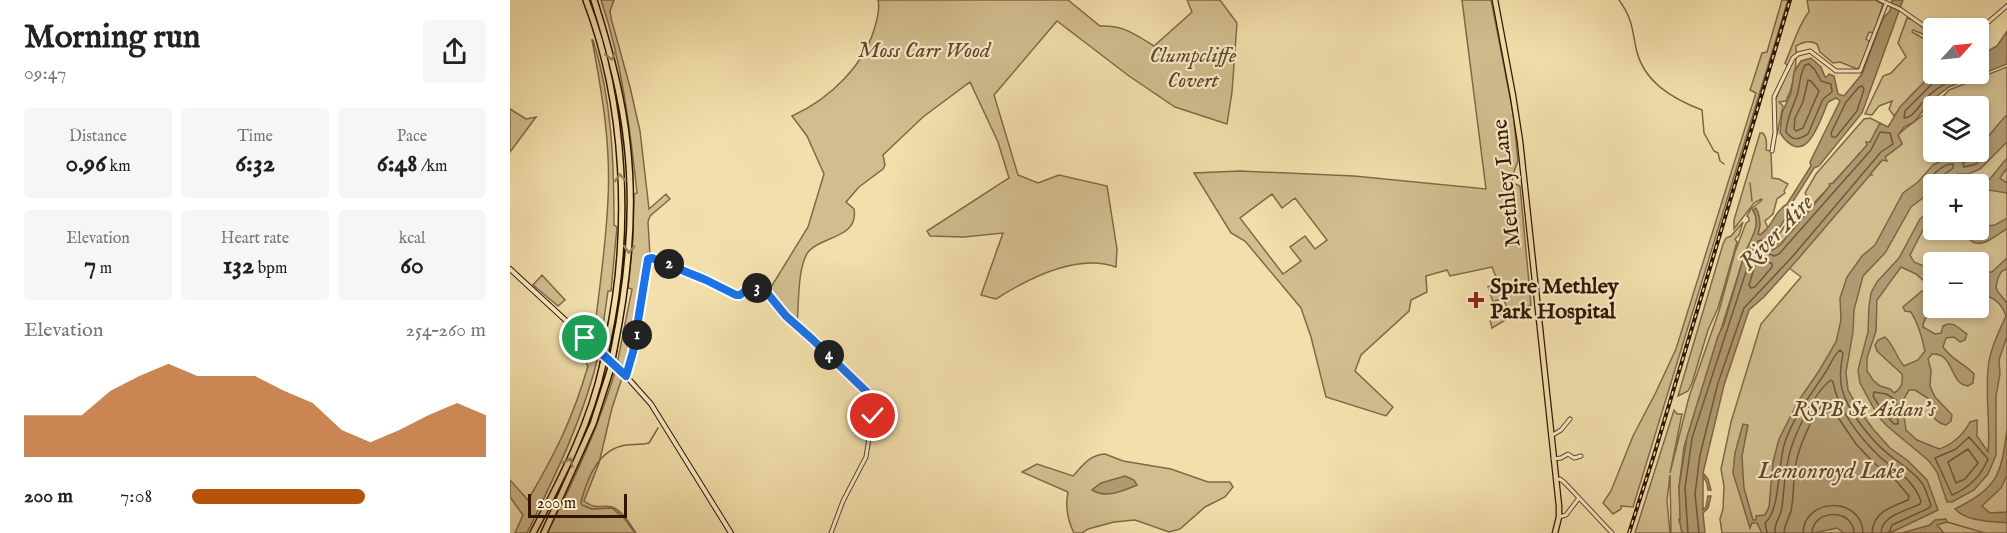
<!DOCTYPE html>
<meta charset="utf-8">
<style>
:root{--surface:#fff;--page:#f6f6f6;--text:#222;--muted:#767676;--accent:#b45309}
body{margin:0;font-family:"IM FELL English",serif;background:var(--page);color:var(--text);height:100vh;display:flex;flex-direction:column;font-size:22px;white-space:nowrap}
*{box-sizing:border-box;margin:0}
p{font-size:20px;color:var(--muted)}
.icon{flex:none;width:33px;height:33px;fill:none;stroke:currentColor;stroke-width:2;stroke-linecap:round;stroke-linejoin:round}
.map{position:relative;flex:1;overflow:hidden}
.sheet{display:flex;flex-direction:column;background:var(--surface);width:510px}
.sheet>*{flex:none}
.needle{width:39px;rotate:63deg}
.controls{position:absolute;left:1413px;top:18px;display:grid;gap:12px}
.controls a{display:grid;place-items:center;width:66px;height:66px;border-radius:6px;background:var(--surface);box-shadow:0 3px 9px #0003;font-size:30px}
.scale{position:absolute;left:18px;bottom:15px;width:99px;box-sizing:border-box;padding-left:6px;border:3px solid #301501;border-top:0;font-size:16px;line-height:21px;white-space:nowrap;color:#301501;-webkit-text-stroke:4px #f7eac8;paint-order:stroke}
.pin{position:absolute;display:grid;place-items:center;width:51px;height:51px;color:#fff;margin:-26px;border:3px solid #fff;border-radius:50%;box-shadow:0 2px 6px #0007}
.km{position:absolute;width:30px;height:30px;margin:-15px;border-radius:50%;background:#222;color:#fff;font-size:16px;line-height:30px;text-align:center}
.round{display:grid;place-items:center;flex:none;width:63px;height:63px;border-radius:6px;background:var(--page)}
.headline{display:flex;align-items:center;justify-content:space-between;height:102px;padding:0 24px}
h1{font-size:33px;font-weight:800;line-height:45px}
.metrics{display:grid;grid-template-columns:repeat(3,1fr);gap:9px;height:102px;padding:6px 24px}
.metrics div{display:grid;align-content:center;border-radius:6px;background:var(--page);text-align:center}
.metrics b{font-size:26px;font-weight:800}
.metrics small{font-size:16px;font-weight:400}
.metrics p{font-size:16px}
.chart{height:168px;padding:12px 24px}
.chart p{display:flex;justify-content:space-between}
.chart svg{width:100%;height:108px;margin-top:6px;fill:var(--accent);opacity:.7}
ul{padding:0 24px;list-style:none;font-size:20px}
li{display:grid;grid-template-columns:96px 72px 1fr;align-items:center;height:45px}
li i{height:15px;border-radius:8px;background:var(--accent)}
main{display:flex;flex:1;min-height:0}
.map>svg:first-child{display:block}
.green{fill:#d1bd8e;stroke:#806948;stroke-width:1.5;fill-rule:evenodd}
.water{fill:#b09a71;stroke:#7d6544;stroke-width:1.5}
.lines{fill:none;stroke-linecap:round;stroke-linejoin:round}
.shore{stroke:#705839;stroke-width:1.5}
.stream{stroke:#7d6544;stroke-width:1.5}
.street-casing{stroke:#60482c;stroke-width:5}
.secondary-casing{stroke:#301501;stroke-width:6}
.primary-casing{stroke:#301501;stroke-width:7}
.highway-casing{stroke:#301501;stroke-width:8}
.street{stroke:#f7eac8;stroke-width:3}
.secondary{stroke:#f7eac8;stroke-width:4}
.primary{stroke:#f2dfab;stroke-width:4.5}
.highway{stroke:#f2dfab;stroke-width:5}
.rail-casing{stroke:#301501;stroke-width:4}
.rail{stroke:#f7eac8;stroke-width:1.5;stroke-dasharray:4.5;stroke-linecap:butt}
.highway-bridge-casing{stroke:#301501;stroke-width:8;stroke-linecap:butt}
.highway-bridge{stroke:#f2dfab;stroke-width:5}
.oneway{stroke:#9b845e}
.route-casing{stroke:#fff;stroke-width:12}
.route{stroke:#1a73e8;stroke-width:8}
.poi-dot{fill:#8f2418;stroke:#f7eac8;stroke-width:2}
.labels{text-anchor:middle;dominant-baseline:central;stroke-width:4.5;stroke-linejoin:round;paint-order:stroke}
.park-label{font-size:22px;font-style:italic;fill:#60472b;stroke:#f7eac8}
.street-label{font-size:22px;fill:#301501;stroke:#f7eac8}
.poi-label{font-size:22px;font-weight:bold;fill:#301501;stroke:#f7eac8;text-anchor:start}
.water-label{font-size:24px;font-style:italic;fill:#634a2e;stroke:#f7eac8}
</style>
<main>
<section class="sheet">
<div class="headline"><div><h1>Morning run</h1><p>09:47</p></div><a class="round"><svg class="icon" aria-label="share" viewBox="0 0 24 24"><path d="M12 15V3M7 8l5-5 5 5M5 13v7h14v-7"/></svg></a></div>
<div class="metrics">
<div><p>Distance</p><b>0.96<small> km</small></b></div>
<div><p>Time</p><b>6:32</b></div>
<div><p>Pace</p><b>6:48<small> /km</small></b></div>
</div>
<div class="metrics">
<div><p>Elevation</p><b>7<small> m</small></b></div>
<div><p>Heart rate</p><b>132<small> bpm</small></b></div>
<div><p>kcal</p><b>60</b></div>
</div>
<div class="chart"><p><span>Elevation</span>254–260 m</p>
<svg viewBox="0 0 160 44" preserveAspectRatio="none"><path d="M0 44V27L10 27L20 27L30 17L40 11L50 6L60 11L70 11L80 11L90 17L100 22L110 33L120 38L130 33L140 27L150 22L160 27V44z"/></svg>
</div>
<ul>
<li><b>200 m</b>7:08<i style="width:59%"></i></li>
</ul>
</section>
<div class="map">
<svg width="1497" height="533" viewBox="0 0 1497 533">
<rect width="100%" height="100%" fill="#f2dfab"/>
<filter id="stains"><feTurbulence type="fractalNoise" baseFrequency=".00333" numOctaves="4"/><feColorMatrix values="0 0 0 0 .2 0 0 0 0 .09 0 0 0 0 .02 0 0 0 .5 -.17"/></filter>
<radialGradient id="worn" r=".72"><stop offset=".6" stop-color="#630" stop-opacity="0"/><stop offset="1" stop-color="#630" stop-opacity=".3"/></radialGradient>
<path class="green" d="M91,0H104L100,11L101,18L120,87L130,131L139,209L156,194L160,199L140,216L138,222L140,256L135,258L131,295L119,361L114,365L107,364L122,289L118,288L123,239L124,194L127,193C120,128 112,62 91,0Z
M368,0H558L590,26C614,25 624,34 644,46L682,12L677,0H710L727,23L722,92L717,124L665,107L619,76L547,21L484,95L508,175L528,183L549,175L597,186L607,249L606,267C567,253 519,278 486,299L471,295L493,233L454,237L420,236L417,231L499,178L488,142L460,82L413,117L373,155L375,165L373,169L349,187L336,202L344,209C349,238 312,236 299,251C287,265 289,306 287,325L276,314L258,292L298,227L314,174L297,136L282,116C320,99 356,64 366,23C368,15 370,8 368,0Z
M952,0H981L1003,112L1008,161L1002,177L1003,183L1010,186L1021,305L982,328L980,320L998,310L993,298L983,302L978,287L988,282L982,267L940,276L937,270L916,276L917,292L901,300L899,311L851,355L845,371L883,407L876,416L816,397L801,337L791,308L735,241L721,233L684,173L730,171L844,176L976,189ZM762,194L772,208L785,198L817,240L805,249L795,236L780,247L791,261L773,274L730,218Z
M1272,0H1278L1123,507L1111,506V509L1103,514L1093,503L1101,491L1123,436L1146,392L1166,349L1246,93L1240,90L1252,53L1257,52Z
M1297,0H1365L1373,4L1364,33L1359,32L1356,39L1360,42L1352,65L1347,69L1330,62L1323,63L1310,52L1307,44C1299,40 1293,42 1286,46C1287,64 1284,85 1276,101L1269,102L1273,106L1267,135L1265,101L1279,67L1275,63C1282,48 1289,23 1299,12Z
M1397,18L1404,20L1421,34L1420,37L1403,30L1402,32L1423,44V52L1418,59L1423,58L1424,74H1427L1404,92L1384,116L1379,109L1382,101L1369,106L1362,115L1355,114L1373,76L1381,73L1396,57L1388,43Z
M82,40H83C102,100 104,162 104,225L107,227L101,291H98L90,347L83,340C89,294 96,246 98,199C101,146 92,92 82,40Z
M1497,67V533H1212L1210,519L1213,509L1214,486L1211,469L1221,422L1251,324L1291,277L1279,268L1375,157L1392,144L1388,135C1399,124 1412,117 1423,107L1424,152H1468V106H1424L1439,90ZM1424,184H1468V230H1424ZM1424,262H1468V308H1424Z
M0,109L16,119L26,117L0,152Z
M1360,118L1370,123L1360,143L1305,202L1270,245L1265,249L1263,248L1271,241L1268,236L1290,202L1298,198L1295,193L1306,174L1354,119Z
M1250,133H1253C1257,138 1257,144 1256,150L1261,151L1262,178L1269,179L1278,184L1274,191L1275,193L1267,199L1263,214L1255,221L1258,228L1250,235L1248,233L1250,225L1248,212L1243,210C1252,225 1241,239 1235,253L1174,447L1169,487L1171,519L1169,520L1171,521L1172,533H1161L1160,475L1157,501L1160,533H1125L1164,410L1167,414H1172L1160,473L1179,397L1209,311L1225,252L1236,223L1239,221V218L1237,216L1241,209L1252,200L1251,199L1244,203L1224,229V220Z
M1233,222L1229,235L1225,239L1227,242L1208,308L1198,330L1182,383L1178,391L1168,396L1213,244L1216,238L1221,236Z
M32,275L55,300L48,306L23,285Z
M78,343L89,353C74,417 46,474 17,533H5L13,515L0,497V480L18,500C45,454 63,418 78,366L68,350Z
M105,372L112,378L102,408L89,463L74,501C88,511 90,504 102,507C113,511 120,524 126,533H37C64,481 88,428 105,372Z
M595,454L613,461L661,469L698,482H720L723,487L715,497L695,507L670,529L659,532L625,520L604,522L578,529L572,533H564C557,519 555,507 558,492L512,472L527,464L563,476C573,465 579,455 595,454Z"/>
<path class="water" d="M1382,0H1393L1352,113L1309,166L1304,168L1280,206L1279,213L1261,241L1263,250L1270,245L1320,186L1319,184L1323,183L1357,145L1356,142H1360L1370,123L1378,127L1390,107L1415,81L1425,74H1468L1469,56L1487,46L1497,31V64L1439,87L1422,100L1404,122L1394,127L1388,135L1392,144L1375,157L1377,161L1372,160L1361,173L1362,175H1360L1288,259L1254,297L1239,310L1214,385L1193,473L1198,479L1201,490H1198L1197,483L1193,476V510L1196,507L1198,496H1201L1198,508L1193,513L1195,533H1172L1169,519H1170L1169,487L1177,437L1208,336L1214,324L1235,253C1241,238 1252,224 1243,210L1246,208C1250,216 1251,225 1248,234L1250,235C1262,228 1264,211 1277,204L1301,166L1300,162L1330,101L1326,98L1318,102C1310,120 1296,171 1270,133L1272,113L1281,93L1284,72L1291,61L1301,58L1311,67L1315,77L1318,76L1319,74L1324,76L1328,94L1334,96L1352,74L1373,18L1380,11Z
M1497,115V142L1470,169L1458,174H1447L1431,184H1424L1423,190L1401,207L1375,253L1353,276L1344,310L1343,332L1336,372L1338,390L1350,411L1363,429L1380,448L1397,460L1417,480L1428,510L1384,531L1374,533H1334L1327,528L1304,533H1252L1247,523H1242L1240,528L1223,473L1225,453L1233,424L1238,425L1232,456L1233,474L1234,488L1243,520H1246V516L1255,515L1259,507L1263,462L1269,439L1289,400L1309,371L1326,342L1331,320L1330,298L1337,277L1352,256L1365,245L1393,193L1408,182L1423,165L1438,157L1449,158L1462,152H1468L1469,146C1479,138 1486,125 1497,115Z
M1497,158V168L1490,178L1497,183V193L1479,190L1469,195V188L1475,185Z
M1423,208V218L1415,226L1400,255L1404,262L1423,270V289L1406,274L1391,267L1367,300L1366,331L1357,358V371L1363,380L1370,386L1380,389L1384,393C1392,388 1393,383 1392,374L1367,351L1365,345L1368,340L1375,337C1384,345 1386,357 1394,366L1408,360L1415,351C1412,337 1408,323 1401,312L1395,311L1393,307L1412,291C1439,303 1412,313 1413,327L1425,334L1431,333L1433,326C1443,320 1448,328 1457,334L1455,340L1450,342L1444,337L1436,338L1433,347C1444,362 1453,362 1464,374L1463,383L1458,386C1439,384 1445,353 1422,354L1418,359L1421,370L1420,386L1425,397L1442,415L1441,421L1436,425C1423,422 1419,411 1419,399L1405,390H1399L1392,402L1396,430L1407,440L1429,449C1444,444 1453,435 1460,422L1467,420V436L1478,452C1481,422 1474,391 1479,361C1482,345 1489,331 1496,316C1491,302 1483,296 1469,295V272H1482L1497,258V269L1492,271L1488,278L1486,287L1488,292L1497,303V336L1489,360L1490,374L1486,396V455L1478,474L1464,490L1442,502H1437L1427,472L1419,461L1376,425L1368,416L1350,383L1348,370L1358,332L1359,306L1361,293L1367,282L1389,258L1410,219Z
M1497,218V229C1485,235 1472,250 1460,240L1459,231L1468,230L1469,227L1485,225Z
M1497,429V475L1491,488L1472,506L1480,513L1497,512V523C1481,521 1457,522 1445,509C1488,487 1491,476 1497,429Z
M615,476L624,480L627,485C613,491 596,499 582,490L591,483Z
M1436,519L1437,522L1427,525L1434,533H1392L1420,525L1425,520Z"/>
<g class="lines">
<path class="shore" d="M1299,64L1305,70L1311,81L1321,84L1322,92L1313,99L1298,134C1288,140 1283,141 1276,132C1277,117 1281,112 1286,98C1291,86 1288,78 1295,65Z
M1430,74L1427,79L1395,111L1394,118C1402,118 1406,110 1412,103C1425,87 1439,81 1457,74
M1298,80L1301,81L1309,91L1293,128L1286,131L1284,129L1285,118L1293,102Z
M1349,87L1352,86L1354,89L1347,111L1326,137H1322L1321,133L1336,102Z
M1465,152L1462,158L1453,163L1454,167L1466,164L1476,155L1475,151L1468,150
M1424,186L1418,185L1417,181C1424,174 1432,164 1443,164V168L1429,178L1427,184
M1251,257L1262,264V267L1245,287L1241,288L1239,285L1247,259Z
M1364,392L1376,394L1386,400L1388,424H1384L1373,412L1363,396Z
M1459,437L1478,459C1471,476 1459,488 1442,495L1425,458L1446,449Z
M1458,449L1468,463L1455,479L1446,483L1438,462Z
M1178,533L1175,488L1182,438L1244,247L1248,241L1252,240L1259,254L1264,256L1269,254L1361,150L1370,132L1380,133L1383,144L1371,152L1283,256L1234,308L1208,383L1190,455L1185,494L1189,533
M1257,533L1255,523C1271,509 1267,465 1275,442C1284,416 1300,396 1315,373C1320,366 1323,356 1330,350L1333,353C1331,365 1329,377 1332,389C1337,410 1361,440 1377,453C1389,463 1403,471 1412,483C1416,489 1418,498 1421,505L1419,508L1382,525L1379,533
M1265,533C1264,521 1271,518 1272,507C1274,493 1274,479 1277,466C1280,442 1302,394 1321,380L1323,382C1328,410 1350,438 1370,457C1387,472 1402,478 1411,501L1410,504C1396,511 1372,515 1371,533
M1274,533C1274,525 1279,519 1281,511C1284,497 1283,482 1285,468C1288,449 1302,413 1317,401L1346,444L1365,464L1383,477L1399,496L1398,500C1381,507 1363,512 1362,533
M1293,533C1294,497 1352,496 1353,533
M1302,533C1303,509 1343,508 1344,533"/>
<path class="stream" d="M1109,0C1122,18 1122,28 1126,48C1133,82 1163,99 1192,110L1194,133L1204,151L1208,153L1210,161L1214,164
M1240,183L1242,201
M1437,522L1475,533
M125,533L115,519L102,508L82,509L72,505L71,502C77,479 88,449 116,445C123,444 131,445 139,443L148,428"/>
<g class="street-casing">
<path id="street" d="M1370,0L1390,9L1424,33
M1468,31L1497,6
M1262,151L1265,133L1264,97L1283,58L1288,54L1300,51L1326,71H1350L1376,4
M116,376L123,352L140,258L174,270L226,295H230L242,285L258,294L276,316L302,339L365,400L356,457L333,501L321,533
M1041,436L1051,430L1060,419
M1043,459L1051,458L1058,454L1064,458L1071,456
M1046,480L1050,479L1055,483L1102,533
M1049,517L1056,515L1069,498"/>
</g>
<g class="secondary-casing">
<path id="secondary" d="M0,269L116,376L141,404L221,533"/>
</g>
<g class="primary-casing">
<path id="primary" d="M985,0L1003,96L1010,141L1049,506V517L1045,533"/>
</g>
<g class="highway-casing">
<path id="highway" d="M76,0C116,104 121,232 98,340
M84,0C99,47 112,94 117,143C125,212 118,282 104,349
M23,533C51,479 80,425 93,364
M34,533L83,424L100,371"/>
</g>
<use href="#street" class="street"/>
<use href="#secondary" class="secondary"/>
<use href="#primary" class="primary"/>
<use href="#highway" class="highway"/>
<g class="rail-casing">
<path id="rail" d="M1119,533L1144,455L1280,0"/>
</g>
<use href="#rail" class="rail"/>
<g class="highway-bridge-casing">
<path id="highway-bridge" d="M93,364L98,340
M100,371L104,349"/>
</g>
<use href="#highway-bridge" class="highway-bridge"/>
</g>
<defs><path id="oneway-chevron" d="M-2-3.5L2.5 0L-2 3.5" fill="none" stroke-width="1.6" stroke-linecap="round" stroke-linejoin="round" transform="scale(1.5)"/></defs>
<g class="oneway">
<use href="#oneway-chevron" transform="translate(101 56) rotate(76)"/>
<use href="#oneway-chevron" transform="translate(110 178) rotate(-93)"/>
<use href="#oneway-chevron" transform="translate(119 249) rotate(94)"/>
<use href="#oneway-chevron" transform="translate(59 462) rotate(-66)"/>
</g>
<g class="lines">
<g class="route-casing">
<path id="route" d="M75,338L116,376L123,352L138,259L142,258L196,280L226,295H230L242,285L258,294L276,316L302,339L365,400L363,416"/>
</g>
<use href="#route" class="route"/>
</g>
<path class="poi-dot" d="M963 291h6v6h6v6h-6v6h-6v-6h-6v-6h6z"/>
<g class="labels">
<g class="park-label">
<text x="414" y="51">Moss Carr Wood</text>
<text x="683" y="56">Clumpcliffe<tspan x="683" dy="25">Covert</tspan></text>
<text x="1354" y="410">RSPB St Aidan's</text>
</g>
<g class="street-label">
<text transform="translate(997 183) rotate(-96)">Methley Lane</text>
</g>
<g class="poi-label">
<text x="980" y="287">Spire Methley<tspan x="980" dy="25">Park Hospital</tspan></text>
</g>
<g class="water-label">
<text transform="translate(1267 233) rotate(-46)">River Aire</text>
<text x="1321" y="471">Lemonroyd Lake</text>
</g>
</g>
<rect width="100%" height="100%" filter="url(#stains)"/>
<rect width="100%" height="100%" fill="url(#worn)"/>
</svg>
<div class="controls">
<a><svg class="needle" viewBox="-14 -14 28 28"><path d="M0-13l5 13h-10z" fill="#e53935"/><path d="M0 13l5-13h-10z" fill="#767676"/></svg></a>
<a><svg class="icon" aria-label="layers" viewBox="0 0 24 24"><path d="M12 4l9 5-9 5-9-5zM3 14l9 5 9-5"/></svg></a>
<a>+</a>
<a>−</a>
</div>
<div class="scale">200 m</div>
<div class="pin" style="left:75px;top:338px;background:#1e9e55"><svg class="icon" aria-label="arrive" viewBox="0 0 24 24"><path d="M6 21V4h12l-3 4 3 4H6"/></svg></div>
<div class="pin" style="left:363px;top:416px;background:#d93025"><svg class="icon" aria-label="check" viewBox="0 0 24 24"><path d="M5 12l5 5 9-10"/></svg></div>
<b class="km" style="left:127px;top:335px">1</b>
<b class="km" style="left:159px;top:264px">2</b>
<b class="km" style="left:247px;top:288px">3</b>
<b class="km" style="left:319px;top:355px">4</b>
</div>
</main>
